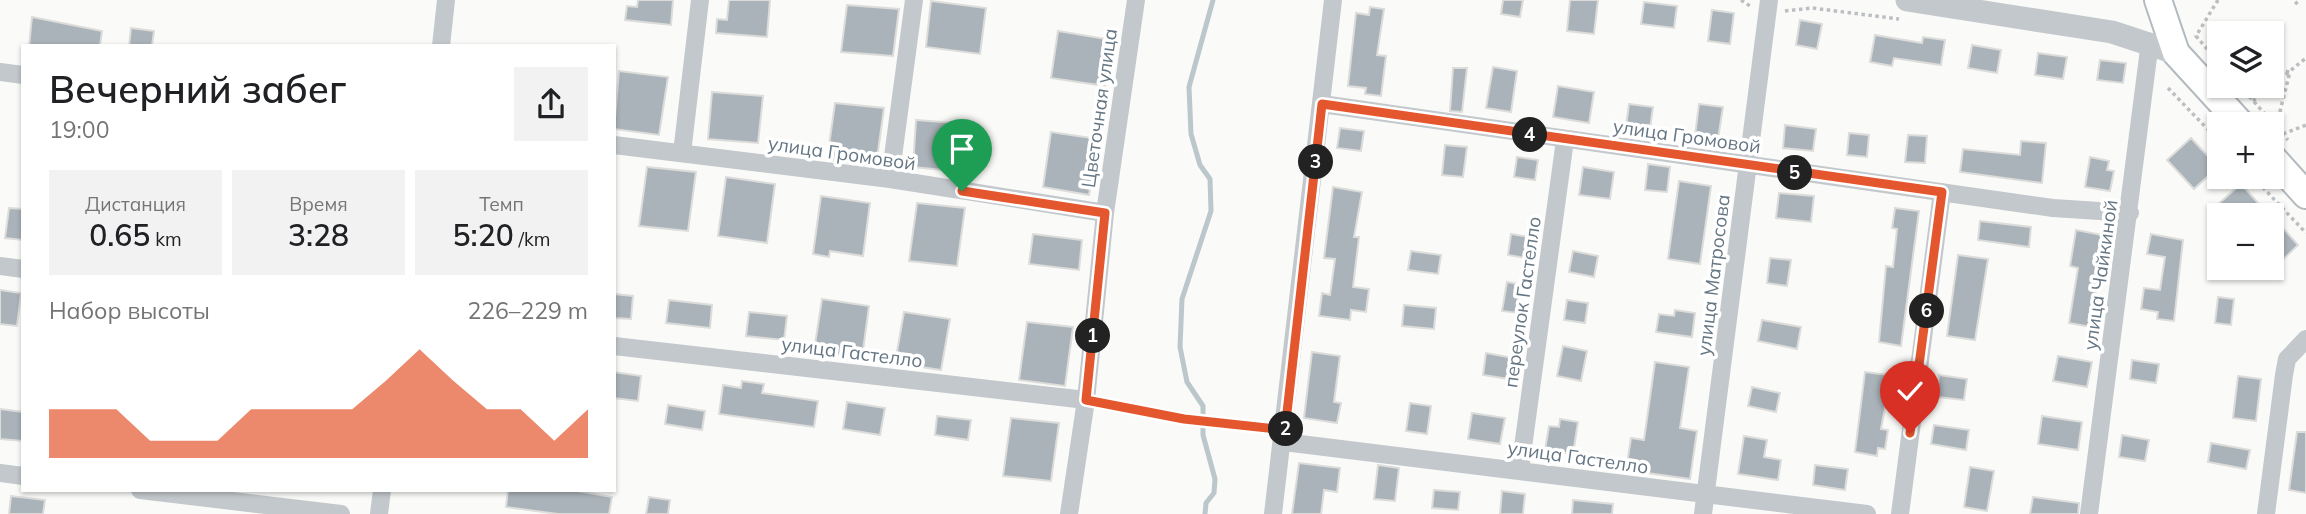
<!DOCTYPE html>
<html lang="ru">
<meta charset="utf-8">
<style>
:root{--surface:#fff;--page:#f2f2f2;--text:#202124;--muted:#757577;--accent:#e4572e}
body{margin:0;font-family:Mulish,sans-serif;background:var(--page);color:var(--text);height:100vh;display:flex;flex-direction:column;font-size:26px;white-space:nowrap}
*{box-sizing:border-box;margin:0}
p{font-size:23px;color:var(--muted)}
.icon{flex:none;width:38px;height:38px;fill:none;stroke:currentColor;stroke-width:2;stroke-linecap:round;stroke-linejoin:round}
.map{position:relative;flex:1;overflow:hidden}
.side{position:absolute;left:21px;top:44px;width:595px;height:448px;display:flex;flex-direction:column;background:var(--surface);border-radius:0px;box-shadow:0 2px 5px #0004}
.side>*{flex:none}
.tools{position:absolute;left:2207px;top:21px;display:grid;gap:14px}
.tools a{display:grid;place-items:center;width:77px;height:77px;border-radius:0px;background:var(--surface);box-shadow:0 2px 5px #0004;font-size:35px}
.pin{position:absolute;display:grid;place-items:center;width:60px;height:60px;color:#fff;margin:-72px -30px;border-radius:50% 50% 50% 0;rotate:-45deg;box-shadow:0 0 7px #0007}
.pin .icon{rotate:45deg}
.km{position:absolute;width:35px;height:35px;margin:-18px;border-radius:50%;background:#222;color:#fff;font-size:19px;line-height:35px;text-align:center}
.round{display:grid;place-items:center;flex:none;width:74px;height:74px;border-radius:0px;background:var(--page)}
.headline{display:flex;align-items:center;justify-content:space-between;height:119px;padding:0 28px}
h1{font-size:38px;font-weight:600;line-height:52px}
.stats{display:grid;grid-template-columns:repeat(3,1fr);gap:10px;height:119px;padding:7px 28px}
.stats div{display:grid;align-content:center;border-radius:0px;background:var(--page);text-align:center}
.stats b{font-size:30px;font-weight:600}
.stats small{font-size:19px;font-weight:400}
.stats p{font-size:19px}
.chart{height:196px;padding:14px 28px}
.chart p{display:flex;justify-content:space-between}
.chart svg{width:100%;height:126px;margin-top:7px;fill:var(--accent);opacity:.7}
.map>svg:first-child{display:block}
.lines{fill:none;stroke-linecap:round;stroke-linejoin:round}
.stream{stroke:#bbc7cb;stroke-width:5}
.building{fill:#aab3b9;stroke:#dcdcda;stroke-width:2}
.secondary-casing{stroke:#b3babf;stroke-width:30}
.path{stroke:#bbbfc2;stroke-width:3.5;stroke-dasharray:3.5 3.5;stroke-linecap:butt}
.minor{stroke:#c3c8cc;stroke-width:18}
.tertiary{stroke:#c3c8cc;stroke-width:23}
.secondary{stroke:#fff;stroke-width:26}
.route-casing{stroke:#fff;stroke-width:14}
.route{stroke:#e4572e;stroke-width:9}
.labels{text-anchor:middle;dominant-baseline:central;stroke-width:7;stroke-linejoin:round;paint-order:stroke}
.street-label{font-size:19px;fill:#657683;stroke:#fff}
</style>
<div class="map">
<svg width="2306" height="514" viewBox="0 0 2306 514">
<rect width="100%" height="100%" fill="#fafaf8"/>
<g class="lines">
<path class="stream" d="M1205,514L1206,503L1214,493L1215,479L1203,435V406L1187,382L1180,347L1182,299L1211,211L1210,179L1200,165L1191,134L1189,87L1213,0"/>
</g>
<path class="building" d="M638,0H673L671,25L625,20L627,6L637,7Z
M729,0H770L767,37L716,33L717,19L727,20Z
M1503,0H1523L1520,17L1501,14Z
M1570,0H1598L1594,34L1567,31Z
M931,1L986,8L980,54L926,47Z
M1644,2L1677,6L1674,28L1641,24Z
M847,5L899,9L893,56L841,52Z
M1370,7L1384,9L1377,55L1386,56L1381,96L1365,94L1366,88L1348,86L1356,13L1369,15Z
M1712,10L1734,13L1730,44L1708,41Z
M32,17L102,31L100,46H29Z
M1800,20L1822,24L1817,49L1796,45Z
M131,28L154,31L152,46H129Z
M1058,31L1112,40L1105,86L1051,78Z
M1875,35L1922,43L1923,37L1945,40L1941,65L1894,58L1892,66L1870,62Z
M1972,45L2001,50L1997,73L1968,68Z
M2038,53L2067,57L2063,79L2035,75Z
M2100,60L2126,63L2123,83L2097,80Z
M1493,67L1517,71L1511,112L1486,108Z
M1453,68H1467L1462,112L1450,111Z
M619,71L668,77L659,135L614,129Z
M1558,86L1594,92L1589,123L1553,117Z
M712,92L763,96L758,143L708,139Z
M835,103L884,108L876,166L827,160Z
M1629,104L1653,107L1650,129L1626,126Z
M1699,104L1723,107L1718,139L1695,136Z
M916,120L968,124L962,172L913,167Z
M1785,125L1816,129L1813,151L1783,148Z
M1340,128L1364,131L1361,151L1337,148Z
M1051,132L1098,139L1089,195L1043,187Z
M1849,133L1869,135L1867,157L1847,155Z
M1908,135L1927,136L1925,163L1905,162Z
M2191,138L2218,167L2194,189L2167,160Z
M2021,141L2046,143L2042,183L1960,172L1963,149L2020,155Z
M1445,145L1467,147L1463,177L1442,175Z
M1517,157L1538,160L1535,180L1514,177Z
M2090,157L2109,161L2107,170L2114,171L2110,191L2085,187Z
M1648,164L1670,167L1667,192L1645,190Z
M647,167L696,172L688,231L639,226Z
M1583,167L1614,172L1610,199L1579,195Z
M726,177L775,184L767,243L718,236Z
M1679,181L1711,186L1700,264L1668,259Z
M2241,184L2269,215H2227L2217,205Z
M1333,187L1362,192L1354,237H1359L1353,287L1369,289L1366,312L1351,310L1350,320L1319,316L1322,293L1330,295L1335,259L1324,258Z
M1779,193L1814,196L1811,222L1776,218Z
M821,196L870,203L863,256L830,251L829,257L813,254Z
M917,203L965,208L957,266L909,261Z
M9,208L23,209V240L5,238Z
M1895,208L1919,211L1901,346L1879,342L1886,266L1893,267L1897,229L1892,228Z
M1980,221L2031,227L2029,247L1978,240Z
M2283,228L2298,245L2272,270V239Z
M2076,230L2102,235L2099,254L2109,255L2106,273L2099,271L2091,327L2069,323L2078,268L2070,266Z
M1033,234L1082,240L1079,270L1029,264Z
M1511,234L1529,237L1526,258L1508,255Z
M2151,234L2183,240L2174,321L2157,319L2158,312L2141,309L2144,288L2160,290L2165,257L2147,254Z
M1411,251L1441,255L1438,274L1408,270Z
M1573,251L1598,256L1594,277L1569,272Z
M1958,255L1988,259L1975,340L1947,336Z
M1770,258L1791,260L1787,286L1767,283Z
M1507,282L1523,285L1518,313L1502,311Z
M0,290L21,293L17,326L0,324Z
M614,294L633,296L631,319L614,318Z
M2218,297L2234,299L2231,325L2215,323Z
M822,299L869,306L862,358L814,351Z
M669,300L712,305L710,328L666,323Z
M1567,300L1588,303L1585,323L1564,320Z
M1404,305L1436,308L1434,329L1402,326Z
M1675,310L1695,313L1692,337L1656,332L1659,314L1674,316Z
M749,312L787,316L784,340L746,336Z
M904,312L950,319L941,370L895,363Z
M1762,320L1801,327L1797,349L1758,341Z
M1027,322L1073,327L1065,386L1019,380Z
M1563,346L1587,351L1581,381L1557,376Z
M1312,352L1340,356L1334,402L1341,403L1337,423L1304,418Z
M1486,353L1513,358L1509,379L1483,375Z
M2058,356L2092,362L2087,387L2053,381Z
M2132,360L2159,364L2156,383L2130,379Z
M1655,362L1689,367L1680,428L1697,431L1690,479L1626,470L1631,438L1644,440Z
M614,372L641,376L638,401L614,398Z
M1865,372L1897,376L1895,398L1887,397L1881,429L1888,430L1885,449L1878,448L1877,456L1855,452Z
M1939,375L1967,379L1964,400L1937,397Z
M2238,376L2261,379L2256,421L2233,418Z
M742,381L764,384L762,393L818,401L814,427L719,414L723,385L741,388Z
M1752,387L1780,393L1776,412L1748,406Z
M847,402L885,408L880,435L843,429Z
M1410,403L1431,406L1427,434L1406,431Z
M668,405L705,411L702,430L665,424Z
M0,409L23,412V441L0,439Z
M1472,413L1505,418L1500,444L1468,439Z
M937,416L971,420L968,440L935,435Z
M2042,416L2082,422L2078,450L2038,444Z
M1011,418L1059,423L1051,481L1003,476Z
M1560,419L1578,422L1573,454L1545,450L1549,426L1559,427Z
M1934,425L1969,430L1966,450L1931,444Z
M2297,432H2306V493L2289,490Z
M2122,435L2149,440L2145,461L2119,457Z
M1744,436L1767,440L1764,457L1781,460L1778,480L1738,474Z
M2211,443L2250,450L2246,469L2208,462Z
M1299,463L1340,468L1337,492L1324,490L1321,514H1292Z
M1378,465L1399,468L1395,501L1374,499Z
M1815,465L1848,469L1845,490L1813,485Z
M1970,467L1994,471L1987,511L1964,507Z
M508,490H572L612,497L609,514H558L506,507Z
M1434,490L1460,492L1458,510L1432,508Z
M1502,491L1525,494L1523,514H1500Z
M11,496L45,500L43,514H9Z
M649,497L670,500L668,514H646Z
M2033,497L2079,503L2078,514H2030Z
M1573,500L1613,504L1612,514H1572Z"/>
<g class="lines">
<g class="secondary-casing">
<path id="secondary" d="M2158,0L2176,53L2241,124
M2272,157L2306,195"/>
</g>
<path class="path" d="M1741,0L1750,6
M2218,0L2196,36L2219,63
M2295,4L2300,0
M1785,11L1812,8L1899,19
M2272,69L2290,72L2276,127
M2240,86L2288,140
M2168,88L2219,141
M2253,101L2306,58
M2283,134L2306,125
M2253,177L2306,233
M1101,403L1184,419L1266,428"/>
<path class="minor" d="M441,46L446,0
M0,72L23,75
M1322,104L2053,208L2130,213
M614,145L890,179L1105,213
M682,153L700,0
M890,179L914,0
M0,266L23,269
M614,346L1086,400
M1284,442L1867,514
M1520,469L1565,140
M0,473L23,476
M140,490L341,514
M379,514L382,490
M1069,514L1086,400L1105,213L1136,0
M1273,514L1333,0
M1703,514L1769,0
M1900,514L1942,192
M2089,514L2150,42
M2266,514L2284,375L2287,359L2306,339"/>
<path class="tertiary" d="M1907,0L2112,32L2176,53"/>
<use href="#secondary" class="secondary"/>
</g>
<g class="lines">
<g class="route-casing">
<path id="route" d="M962,191L1105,213L1086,400L1184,419L1285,430L1322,104L1942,192L1910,433"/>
</g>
<use href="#route" class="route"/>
</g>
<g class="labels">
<g class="street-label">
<text transform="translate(1099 108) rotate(-82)">Цветочная улица</text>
<text transform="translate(1687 136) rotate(8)">улица Громовой</text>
<text transform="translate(842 153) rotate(8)">улица Громовой</text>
<text transform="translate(1713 275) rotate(-83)">улица Матросова</text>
<text transform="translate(2100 275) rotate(-82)">улица Чайкиной</text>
<text transform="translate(1522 302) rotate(-82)">переулок Гастелло</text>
<text transform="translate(852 352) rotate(7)">улица Гастелло</text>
<text transform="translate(1578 457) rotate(8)">улица Гастелло</text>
</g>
</g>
</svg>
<div class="tools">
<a><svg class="icon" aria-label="layers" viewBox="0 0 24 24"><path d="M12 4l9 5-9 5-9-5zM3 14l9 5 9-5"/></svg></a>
<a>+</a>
<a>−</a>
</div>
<div class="pin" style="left:962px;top:191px;background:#1e9e55"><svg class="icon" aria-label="arrive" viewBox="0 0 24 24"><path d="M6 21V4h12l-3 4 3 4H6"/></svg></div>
<div class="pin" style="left:1910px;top:433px;background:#d93025"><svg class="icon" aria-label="check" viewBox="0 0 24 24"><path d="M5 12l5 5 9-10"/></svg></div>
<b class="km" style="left:1093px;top:336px">1</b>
<b class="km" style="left:1286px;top:429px">2</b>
<b class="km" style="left:1316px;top:162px">3</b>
<b class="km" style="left:1530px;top:135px">4</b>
<b class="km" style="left:1795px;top:173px">5</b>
<b class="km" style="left:1927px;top:311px">6</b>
<section class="side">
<div class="headline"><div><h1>Вечерний забег</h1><p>19:00</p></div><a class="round"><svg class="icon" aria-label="share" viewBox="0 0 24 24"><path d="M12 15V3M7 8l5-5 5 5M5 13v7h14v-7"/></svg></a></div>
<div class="stats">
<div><p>Дистанция</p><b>0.65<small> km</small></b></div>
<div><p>Время</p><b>3:28</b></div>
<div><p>Темп</p><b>5:20<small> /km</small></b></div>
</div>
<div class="chart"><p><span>Набор высоты</span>226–229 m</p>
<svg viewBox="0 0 160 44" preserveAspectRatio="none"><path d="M0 44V27L10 27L20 27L30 38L40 38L50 38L60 27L70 27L80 27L90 27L100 17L110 6L120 17L130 27L140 27L150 38L160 27V44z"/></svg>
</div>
</section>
</div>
